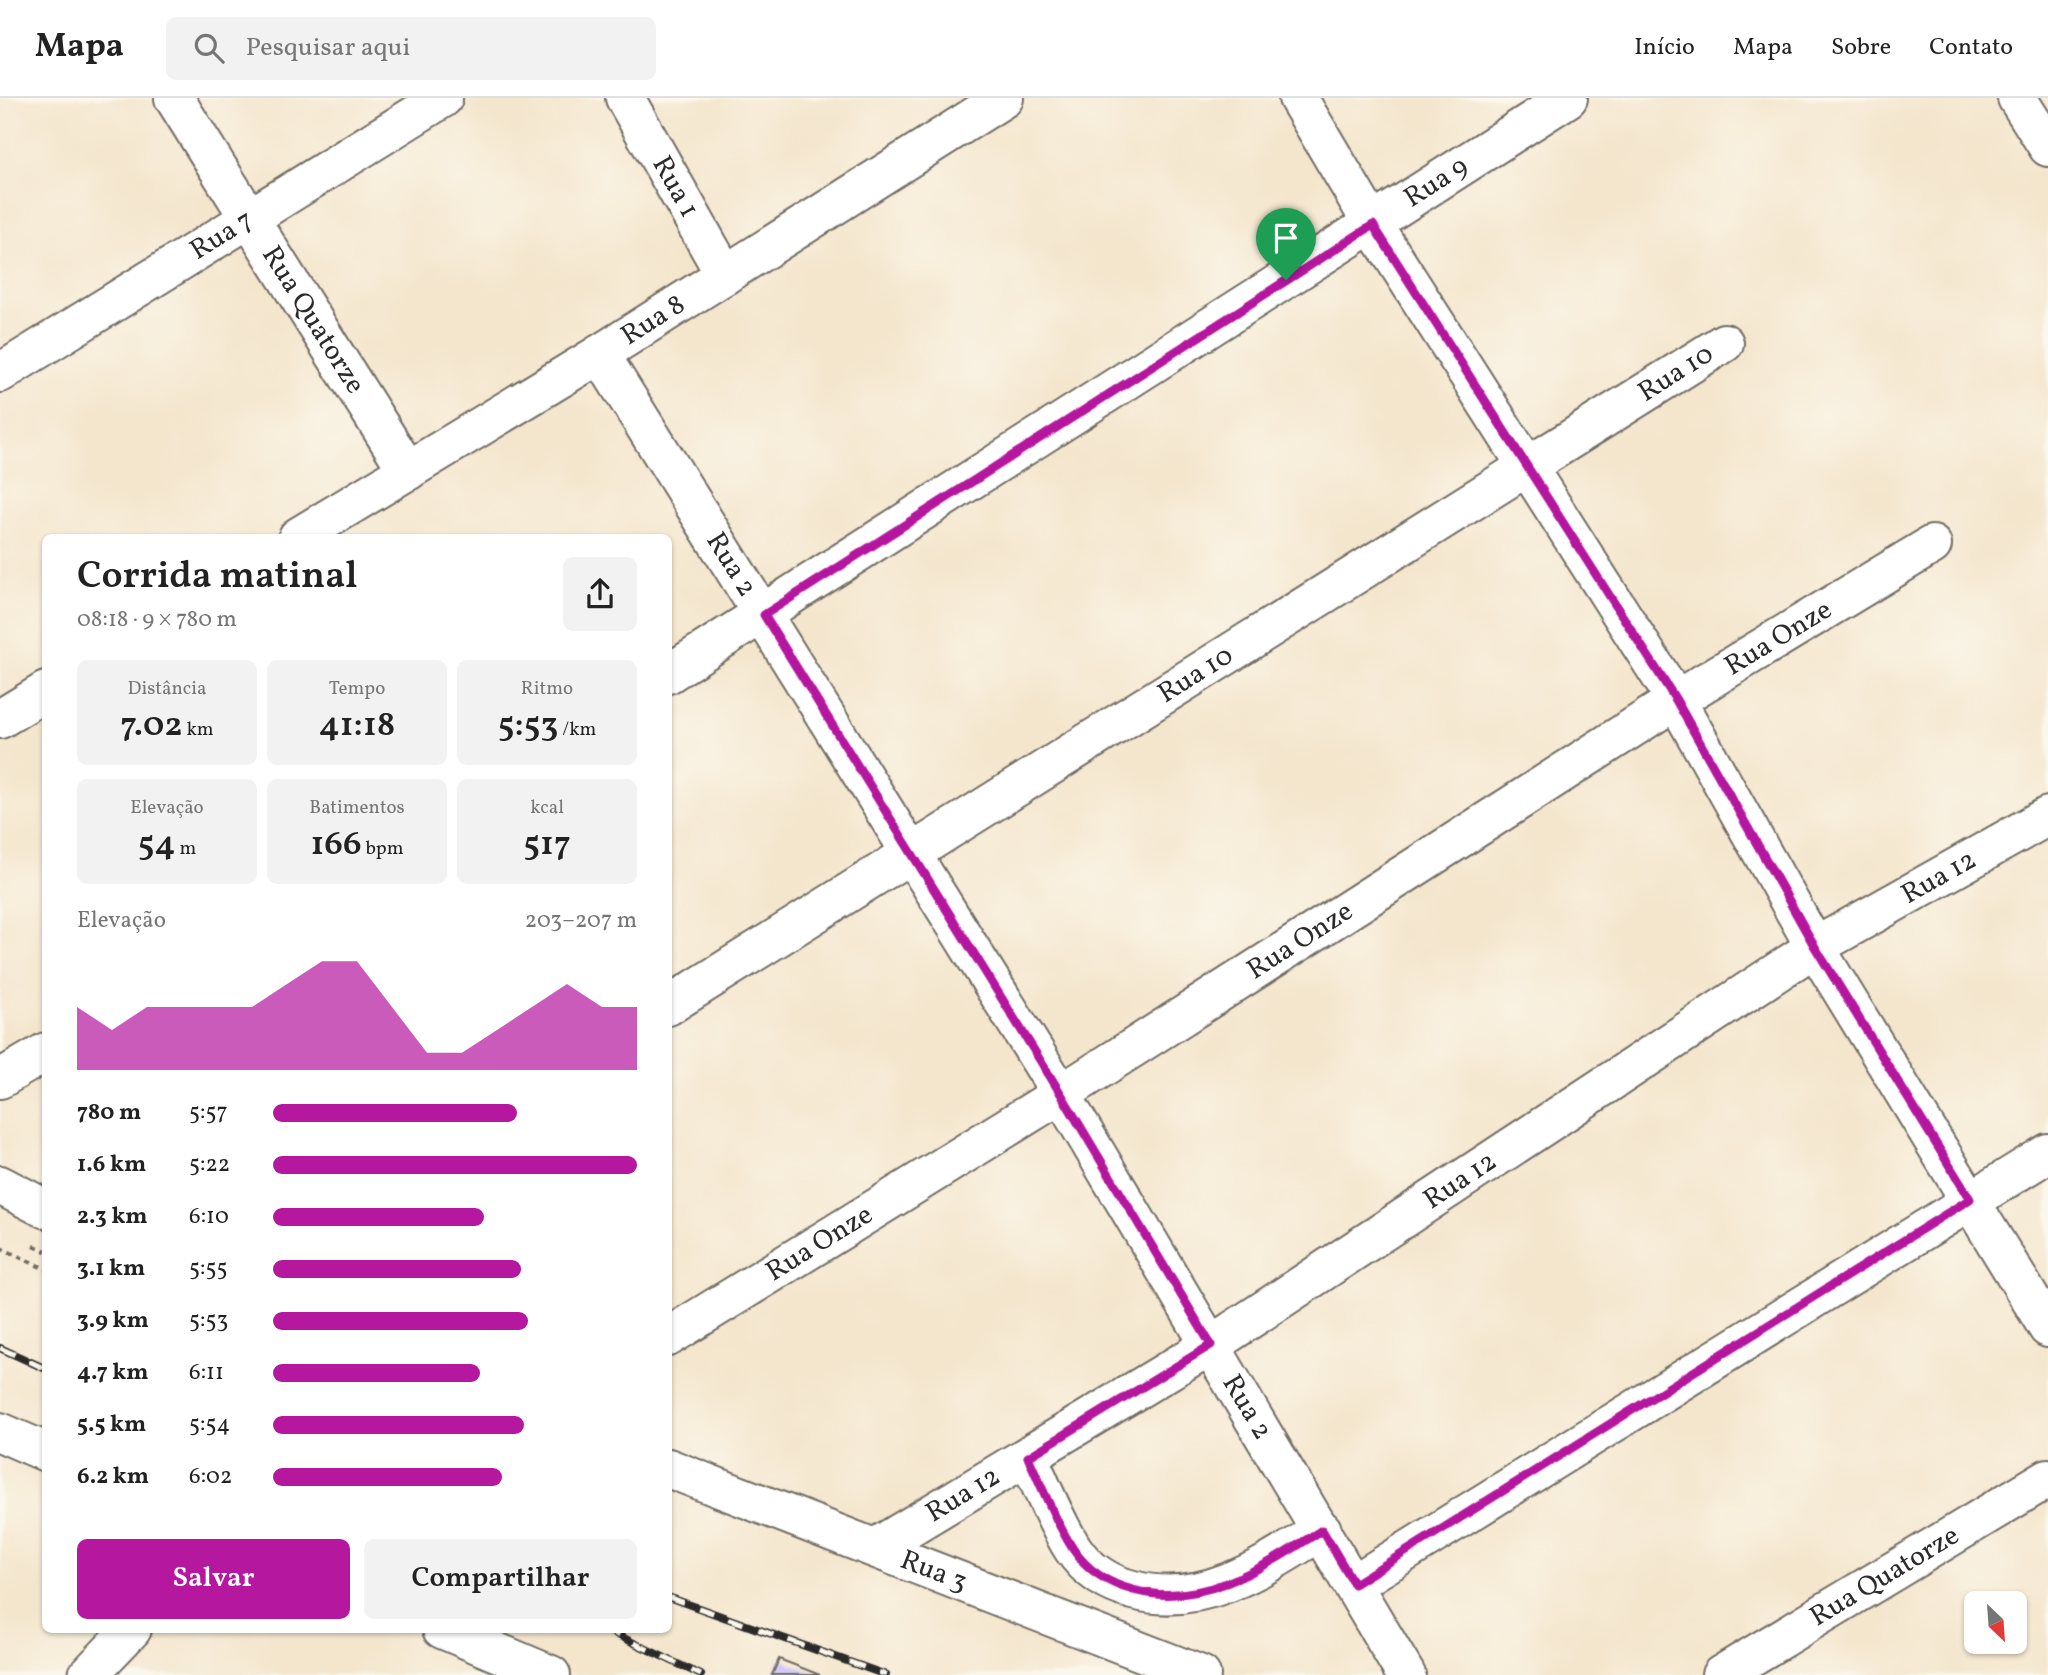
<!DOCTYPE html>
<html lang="pt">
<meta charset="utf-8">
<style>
:root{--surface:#fff;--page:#f2f2f2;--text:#222;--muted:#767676;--line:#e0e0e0;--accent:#b5179e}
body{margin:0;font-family:Vollkorn,serif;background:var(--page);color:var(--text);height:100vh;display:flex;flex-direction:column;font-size:26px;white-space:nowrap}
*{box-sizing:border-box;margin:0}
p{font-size:23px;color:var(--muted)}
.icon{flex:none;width:38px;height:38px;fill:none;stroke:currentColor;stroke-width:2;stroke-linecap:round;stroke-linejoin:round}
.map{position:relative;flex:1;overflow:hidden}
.sheet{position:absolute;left:42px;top:436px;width:630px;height:1099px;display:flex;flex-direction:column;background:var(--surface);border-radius:10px;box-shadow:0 2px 5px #0004}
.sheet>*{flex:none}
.needle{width:46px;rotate:155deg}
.tools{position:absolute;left:1964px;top:1493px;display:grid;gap:14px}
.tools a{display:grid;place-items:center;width:63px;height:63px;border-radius:10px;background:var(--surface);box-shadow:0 2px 5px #0004;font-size:35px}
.pin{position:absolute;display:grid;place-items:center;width:60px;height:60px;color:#fff;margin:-72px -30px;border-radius:50% 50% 50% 0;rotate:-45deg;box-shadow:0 0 7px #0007}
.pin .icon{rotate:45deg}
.round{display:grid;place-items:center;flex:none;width:74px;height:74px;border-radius:10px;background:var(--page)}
.overview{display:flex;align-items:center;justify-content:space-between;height:119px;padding:0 35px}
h1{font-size:38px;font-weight:600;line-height:52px}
.figures{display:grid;grid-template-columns:repeat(3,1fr);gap:10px;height:119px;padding:7px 35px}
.figures div{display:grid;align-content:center;border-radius:10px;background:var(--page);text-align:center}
.figures b{font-size:35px;font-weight:600}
.figures small{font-size:19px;font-weight:400}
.figures p{font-size:19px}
.chart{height:196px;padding:14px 35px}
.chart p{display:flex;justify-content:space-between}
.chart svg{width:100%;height:126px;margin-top:7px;fill:var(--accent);opacity:.7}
.primary-button{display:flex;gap:14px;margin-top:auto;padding:14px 35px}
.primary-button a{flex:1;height:80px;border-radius:10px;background:var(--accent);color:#fff;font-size:28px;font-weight:600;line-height:80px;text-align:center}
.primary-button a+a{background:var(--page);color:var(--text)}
ul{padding:0 35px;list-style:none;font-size:23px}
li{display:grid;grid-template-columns:112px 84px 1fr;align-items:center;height:52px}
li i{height:18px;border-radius:9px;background:var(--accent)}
header{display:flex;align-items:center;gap:42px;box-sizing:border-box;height:98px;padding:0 35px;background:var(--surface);border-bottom:2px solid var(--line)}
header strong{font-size:33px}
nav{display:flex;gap:38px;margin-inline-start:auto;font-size:24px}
.search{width:490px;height:63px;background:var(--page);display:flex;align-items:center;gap:18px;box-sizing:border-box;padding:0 24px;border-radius:10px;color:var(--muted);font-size:26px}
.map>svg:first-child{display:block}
.building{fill:#c2b8fb}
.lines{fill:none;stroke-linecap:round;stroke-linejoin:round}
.minor-casing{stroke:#716c64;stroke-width:42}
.major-casing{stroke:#716c64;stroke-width:42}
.path{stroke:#716c64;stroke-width:4.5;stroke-dasharray:5 5;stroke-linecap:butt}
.minor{stroke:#fff;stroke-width:38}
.major{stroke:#fff;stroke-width:38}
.rail-casing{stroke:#2b2b2b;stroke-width:8}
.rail{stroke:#fbf7ec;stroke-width:5;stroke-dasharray:16;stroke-linecap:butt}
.route-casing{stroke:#fff;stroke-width:14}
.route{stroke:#b5179e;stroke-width:9}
.labels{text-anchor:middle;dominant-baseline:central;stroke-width:6;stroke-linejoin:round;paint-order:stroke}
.street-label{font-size:28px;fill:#2b2b2b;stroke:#fbf7ec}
</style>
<header>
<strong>Mapa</strong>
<div class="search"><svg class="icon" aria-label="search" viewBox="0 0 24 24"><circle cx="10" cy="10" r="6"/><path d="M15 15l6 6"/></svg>Pesquisar aqui</div>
<nav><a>Início</a><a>Mapa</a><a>Sobre</a><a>Contato</a></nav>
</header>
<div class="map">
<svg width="2048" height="1577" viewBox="0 0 2048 1577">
<rect width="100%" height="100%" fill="#fbf7ec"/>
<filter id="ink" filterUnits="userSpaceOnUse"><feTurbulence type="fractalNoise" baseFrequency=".0143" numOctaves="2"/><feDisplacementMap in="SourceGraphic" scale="14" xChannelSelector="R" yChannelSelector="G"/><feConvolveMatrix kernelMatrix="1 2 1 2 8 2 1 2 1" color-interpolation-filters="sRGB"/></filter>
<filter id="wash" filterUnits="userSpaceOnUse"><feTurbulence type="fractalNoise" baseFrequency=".00686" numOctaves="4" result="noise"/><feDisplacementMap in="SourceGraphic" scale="28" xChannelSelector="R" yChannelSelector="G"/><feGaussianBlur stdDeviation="1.57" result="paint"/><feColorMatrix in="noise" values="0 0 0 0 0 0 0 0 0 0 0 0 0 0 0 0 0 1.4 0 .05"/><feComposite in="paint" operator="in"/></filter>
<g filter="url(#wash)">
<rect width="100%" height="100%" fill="#f4e6cd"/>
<g id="blocks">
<path class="building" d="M779,1561L820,1577H772Z"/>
</g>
</g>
<g filter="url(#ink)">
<use href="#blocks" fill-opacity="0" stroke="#716c64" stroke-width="2"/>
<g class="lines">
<g class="minor-casing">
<g id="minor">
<path id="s1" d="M174,0L408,373"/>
<path id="s2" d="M625,0L725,177"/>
<path d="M1298,0L1373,127L1676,602L1815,849L2048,1230"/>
<path id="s3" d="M600,256L1061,996L1406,1577"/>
<path id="s4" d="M0,275L443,0"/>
<path id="s5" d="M298,439L600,256L1004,0"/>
<path id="s6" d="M668,576L1568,0"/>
<path d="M0,621L46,593"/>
<path id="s7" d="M668,908L1724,245"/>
<path d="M0,981L46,954"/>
<path d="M0,1087L46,1111"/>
<path id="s8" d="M668,1239L1061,996L1676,602L1932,447"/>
<path d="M0,1334L46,1354"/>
<path d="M1028,1359C1042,1389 1055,1423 1073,1451C1087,1472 1109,1486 1133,1492C1203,1511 1265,1468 1322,1432"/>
<path id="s9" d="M668,1370L1201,1577"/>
<path id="s10" d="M875,1450L1211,1247L1815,849L2048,718"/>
<path d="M1354,1486L2048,1055"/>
<path d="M442,1531L551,1577"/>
<path d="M88,1577L132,1531"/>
<path id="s11" d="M1721,1577L2048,1380"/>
</g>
</g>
<g class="major-casing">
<path id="major" d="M2017,0L2048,49"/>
</g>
<path class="path" d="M34,1148L46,1153
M0,1150L46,1171"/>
<use href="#minor" class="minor"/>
<use href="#major" class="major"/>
<g class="rail-casing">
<path id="rail" d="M0,1250L46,1271
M668,1499L886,1577
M605,1531L701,1577"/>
</g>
<use href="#rail" class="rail"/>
</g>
</g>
<g class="lines" filter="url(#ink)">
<g class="route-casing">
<path id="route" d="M1373,127L1676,602L1815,849L1970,1101L1354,1486L1322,1432C1265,1468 1203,1511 1133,1492C1109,1486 1087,1472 1073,1451C1055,1423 1042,1389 1028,1359L1211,1247L1061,996L764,517Z"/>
</g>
<use href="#route" class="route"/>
</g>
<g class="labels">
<g class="street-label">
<text stroke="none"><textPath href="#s6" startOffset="912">Rua 9</textPath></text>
<text stroke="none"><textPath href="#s2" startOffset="102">Rua 1</textPath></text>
<text stroke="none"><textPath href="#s4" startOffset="261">Rua 7</textPath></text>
<text stroke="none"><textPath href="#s5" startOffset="416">Rua 8</textPath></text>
<text stroke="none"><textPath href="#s1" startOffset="262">Rua Quatorze</textPath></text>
<text stroke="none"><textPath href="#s7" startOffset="1190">Rua 10</textPath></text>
<text stroke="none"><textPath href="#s3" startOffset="248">Rua 2</textPath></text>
<text stroke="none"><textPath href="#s8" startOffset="1312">Rua Onze</textPath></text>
<text stroke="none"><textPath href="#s7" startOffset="623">Rua 10</textPath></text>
<text stroke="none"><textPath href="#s10" startOffset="1258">Rua 12</textPath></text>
<text stroke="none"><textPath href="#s8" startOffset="746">Rua Onze</textPath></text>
<text stroke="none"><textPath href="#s10" startOffset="691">Rua 12</textPath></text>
<text stroke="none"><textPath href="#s8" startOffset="178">Rua Onze</textPath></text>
<text stroke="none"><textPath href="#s3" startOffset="1236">Rua 2</textPath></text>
<text stroke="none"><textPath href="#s10" startOffset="103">Rua 12</textPath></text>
<text stroke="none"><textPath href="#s9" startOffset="285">Rua 3</textPath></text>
<text stroke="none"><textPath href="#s11" startOffset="191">Rua Quatorze</textPath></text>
</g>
</g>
</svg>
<div class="tools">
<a><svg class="needle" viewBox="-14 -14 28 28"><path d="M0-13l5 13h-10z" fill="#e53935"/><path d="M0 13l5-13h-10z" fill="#767676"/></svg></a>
</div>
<div class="pin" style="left:1286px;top:182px;background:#1e9e55"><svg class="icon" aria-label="arrive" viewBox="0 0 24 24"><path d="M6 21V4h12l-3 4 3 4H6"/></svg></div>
<section class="sheet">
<div class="overview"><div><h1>Corrida matinal</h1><p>08:18 · 9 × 780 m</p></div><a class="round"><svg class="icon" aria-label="share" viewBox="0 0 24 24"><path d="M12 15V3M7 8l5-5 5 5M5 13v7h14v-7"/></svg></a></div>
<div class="figures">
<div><p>Distância</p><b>7.02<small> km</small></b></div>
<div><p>Tempo</p><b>41:18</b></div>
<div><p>Ritmo</p><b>5:53<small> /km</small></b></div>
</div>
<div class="figures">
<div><p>Elevação</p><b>54<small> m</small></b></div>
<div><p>Batimentos</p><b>166<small> bpm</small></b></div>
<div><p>kcal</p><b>517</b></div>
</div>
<div class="chart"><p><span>Elevação</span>203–207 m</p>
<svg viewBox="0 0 160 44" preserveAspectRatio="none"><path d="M0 44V22L10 30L20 22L30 22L40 22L50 22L60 14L70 6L80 6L90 22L100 38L110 38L120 30L130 22L140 14L150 22L160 22V44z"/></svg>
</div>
<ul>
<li><b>780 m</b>5:57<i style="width:67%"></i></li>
<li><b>1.6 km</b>5:22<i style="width:100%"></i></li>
<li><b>2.3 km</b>6:10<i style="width:58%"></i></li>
<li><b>3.1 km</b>5:55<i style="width:68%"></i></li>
<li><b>3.9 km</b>5:53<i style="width:70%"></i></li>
<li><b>4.7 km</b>6:11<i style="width:57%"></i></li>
<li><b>5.5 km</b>5:54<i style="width:69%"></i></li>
<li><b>6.2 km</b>6:02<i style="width:63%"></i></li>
</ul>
<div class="primary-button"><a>Salvar</a><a>Compartilhar</a></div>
</section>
</div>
